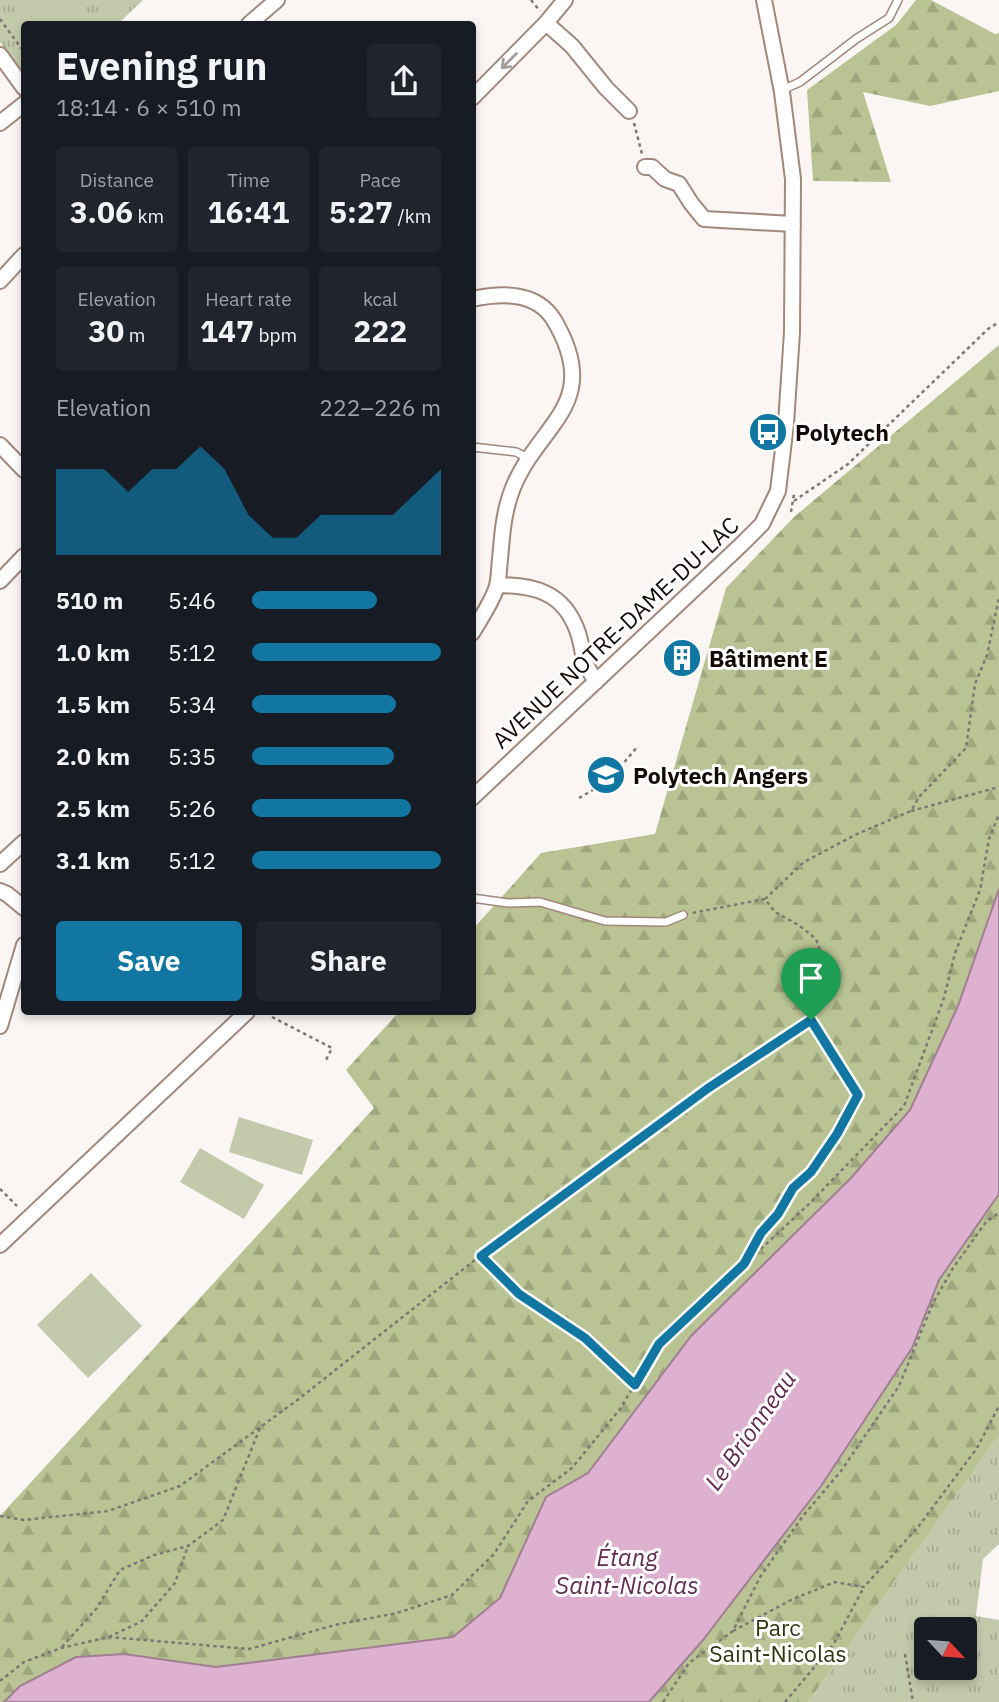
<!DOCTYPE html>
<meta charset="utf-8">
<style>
:root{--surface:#171b24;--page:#20242c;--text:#f1f3f6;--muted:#9ea1a6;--accent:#1177a2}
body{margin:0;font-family:"IBM Plex Sans",sans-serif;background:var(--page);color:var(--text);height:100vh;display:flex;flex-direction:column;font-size:26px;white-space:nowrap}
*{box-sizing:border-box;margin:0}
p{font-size:23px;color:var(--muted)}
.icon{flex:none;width:38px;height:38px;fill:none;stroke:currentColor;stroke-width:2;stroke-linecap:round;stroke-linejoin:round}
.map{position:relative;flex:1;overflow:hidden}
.drawer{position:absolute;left:21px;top:21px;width:455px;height:994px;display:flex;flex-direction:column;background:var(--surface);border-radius:7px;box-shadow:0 4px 10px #0003}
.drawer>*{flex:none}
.needle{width:46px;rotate:116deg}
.fabs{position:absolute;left:914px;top:1617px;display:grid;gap:14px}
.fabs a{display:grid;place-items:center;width:63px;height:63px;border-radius:7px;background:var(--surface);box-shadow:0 4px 10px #0003;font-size:35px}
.pin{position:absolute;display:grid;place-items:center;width:60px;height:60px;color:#fff;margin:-72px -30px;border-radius:50% 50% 50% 0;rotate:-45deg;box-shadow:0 0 7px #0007}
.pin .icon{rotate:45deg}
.round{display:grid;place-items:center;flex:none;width:74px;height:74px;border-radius:7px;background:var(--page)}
.overview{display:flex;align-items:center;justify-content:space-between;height:119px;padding:0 35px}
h1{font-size:38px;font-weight:800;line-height:52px}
.stats{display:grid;grid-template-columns:repeat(3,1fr);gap:10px;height:119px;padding:7px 35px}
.stats div{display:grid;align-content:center;border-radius:7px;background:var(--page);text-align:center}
.stats b{font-size:30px;font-weight:800}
.stats small{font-size:19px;font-weight:400}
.stats p{font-size:19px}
.chart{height:196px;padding:14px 35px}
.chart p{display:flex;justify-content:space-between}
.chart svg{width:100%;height:126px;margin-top:7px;fill:var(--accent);opacity:.7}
.primary-button{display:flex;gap:14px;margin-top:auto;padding:14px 35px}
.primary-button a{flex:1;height:80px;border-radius:7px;background:var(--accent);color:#fff;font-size:28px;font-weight:800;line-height:80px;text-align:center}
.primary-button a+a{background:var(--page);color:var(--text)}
ul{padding:0 35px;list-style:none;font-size:23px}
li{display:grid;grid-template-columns:112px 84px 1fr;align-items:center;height:52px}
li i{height:18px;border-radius:9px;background:var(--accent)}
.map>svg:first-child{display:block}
.grass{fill:url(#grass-tufts);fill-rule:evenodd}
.forest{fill:url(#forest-firs)}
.garden{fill:#c3c9ab}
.water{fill:#ddb1cf;stroke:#a07f93;stroke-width:2}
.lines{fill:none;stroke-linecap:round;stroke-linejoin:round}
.lane-casing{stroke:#a1887b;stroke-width:10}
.street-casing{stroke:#a1887b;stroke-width:18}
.path{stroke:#7e7773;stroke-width:2.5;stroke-dasharray:3.5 3.5;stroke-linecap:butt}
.lane{stroke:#fff;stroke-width:7}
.street{stroke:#fff;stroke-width:14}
.oneway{stroke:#a19d9b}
.route-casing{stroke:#fff;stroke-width:14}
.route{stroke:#1177a2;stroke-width:9}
.labels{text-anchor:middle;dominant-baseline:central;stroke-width:6;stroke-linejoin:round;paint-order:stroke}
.poi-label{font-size:23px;font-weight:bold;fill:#130a06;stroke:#fff;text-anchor:start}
.street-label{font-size:23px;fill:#130a06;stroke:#fff}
.park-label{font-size:23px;fill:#2f3510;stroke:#fff}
.water-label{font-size:24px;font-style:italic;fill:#612b52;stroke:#fff}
</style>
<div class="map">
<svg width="999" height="1702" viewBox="0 0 999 1702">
<defs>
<pattern id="grass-tufts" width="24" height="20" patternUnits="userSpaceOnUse" patternTransform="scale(1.75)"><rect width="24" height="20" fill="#c3c9ab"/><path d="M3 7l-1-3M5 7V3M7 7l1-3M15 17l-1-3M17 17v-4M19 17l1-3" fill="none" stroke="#a7ab92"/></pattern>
<pattern id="forest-firs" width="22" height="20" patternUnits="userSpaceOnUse" patternTransform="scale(1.75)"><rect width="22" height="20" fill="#b9c393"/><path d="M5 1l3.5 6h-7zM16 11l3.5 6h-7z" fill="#9ea67d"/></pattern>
</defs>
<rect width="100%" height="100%" fill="#fbf6f3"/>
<path class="grass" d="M0,0H143L118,24H24V78L0,42Z
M999,1433V1544L983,1559L976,1616L999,1620V1702H808ZM926,1629H964V1668H926Z"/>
<path class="forest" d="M916,0H931L995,34L999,33V91L930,106L863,92L891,182L813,181L807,90L896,25Z
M999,345V889L958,1006L910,1110L851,1178L691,1336L588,1473L546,1497L500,1598L453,1637L216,1667L124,1654L20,1686L4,1702H0V1516L374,1108L346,1070L399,1012H472L473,929L541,853L655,834L726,588L794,517Z
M999,1194V1434L808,1702H649L703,1640L912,1348L939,1280Z"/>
<path class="garden" d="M12,0H84L60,24H37Z
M239,1117L313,1140L302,1175L229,1152Z
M200,1148L264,1185L244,1219L180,1182Z
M91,1273L142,1326L88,1378L37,1325Z"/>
<path class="water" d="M999,889V1194L939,1280L912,1348L821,1486L703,1640L649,1702H4L20,1686L76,1657L124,1654L216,1667L453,1637L500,1598L546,1497L588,1473L691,1336L851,1178L910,1110L958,1006Z"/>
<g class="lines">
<g class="lane-casing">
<path id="lane" d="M782,90L800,82L856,39L889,18L898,0
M472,447L516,452L528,458
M472,898L508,903L540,902L605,921L666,922L683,915"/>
</g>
<g class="street-casing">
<path id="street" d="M546,23L572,46L606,88L629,111
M249,24L277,0
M0,55L24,88
M472,98L546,23L565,0
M0,123L24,104
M645,167H652L665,179L679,184L691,203L704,219L793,224
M0,281L24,255
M472,299C501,293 536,291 554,320C606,408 533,425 510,496C503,517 502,538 500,559C499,568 499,578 497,586C492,602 481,618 472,633
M0,445L24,470
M0,581L24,556
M497,585C534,585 563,592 577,630C581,640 582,652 585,662C588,669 592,675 596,682
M472,798L741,545L762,524L778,491L786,424L792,332L793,179L782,92L764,0
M0,864L24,842
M0,891L7,894L24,908
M0,1026L24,945
M0,1245L247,1012"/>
</g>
<path class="path" d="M531,0L540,11
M0,19L24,52
M634,123L642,154
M794,501L848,464L988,329L999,322
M791,512L794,494
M611,778L638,746
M579,798L605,783
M911,811L999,787
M765,899L804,862L857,834L911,811L919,797L966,748L975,684L987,655L999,598
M272,1017L332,1048L325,1062
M0,1189L17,1206
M480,1256L519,1294L585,1338L634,1384
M746,1261L761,1233L778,1214L793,1189L811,1172L837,1134L858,1095L811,1020
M0,1516L24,1520L108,1511L180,1486L296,1401L480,1256L707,1089L811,1020L824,983L823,958L816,939L800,926L775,912L765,899L692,913
M733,1631L793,1599L835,1582L864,1587L918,1527L977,1448L999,1406
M109,1637L142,1621L175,1583L188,1546
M62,1647L96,1609L120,1570L154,1555L188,1546L223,1520L260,1428
M905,1654L913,1702
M0,1681L24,1662L61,1648L109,1637L249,1649L335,1625L397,1613L452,1595L494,1554L528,1501L572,1468L620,1409L659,1344L808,1205L904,1106L944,998L955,953L980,890L989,839L999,814
M663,1702L689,1663L733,1631L760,1577L803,1516L841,1471L899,1386L933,1303L953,1268L986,1222L999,1213
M785,1702L833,1645L864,1587"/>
<use href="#lane" class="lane"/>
<use href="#street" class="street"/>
</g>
<defs><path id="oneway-shaft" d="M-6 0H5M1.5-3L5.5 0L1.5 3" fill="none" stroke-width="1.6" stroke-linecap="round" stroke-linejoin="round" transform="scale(1.75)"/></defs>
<use class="oneway" href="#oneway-shaft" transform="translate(509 61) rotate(135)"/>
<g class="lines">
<g class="route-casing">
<path id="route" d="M811,1020L858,1095L837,1134L811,1172L793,1188L778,1214L761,1233L744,1264L659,1344L635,1385L585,1338L519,1294L481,1256L707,1089Z"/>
</g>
<use href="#route" class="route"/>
</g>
<defs>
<g id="bus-disc" transform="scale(2.0125)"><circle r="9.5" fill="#1177a2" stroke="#fff"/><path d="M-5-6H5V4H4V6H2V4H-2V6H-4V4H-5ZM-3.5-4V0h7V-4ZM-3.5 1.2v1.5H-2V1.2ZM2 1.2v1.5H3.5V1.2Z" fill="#fff"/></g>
<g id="building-disc" transform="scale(2.0125)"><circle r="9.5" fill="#1177a2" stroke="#fff"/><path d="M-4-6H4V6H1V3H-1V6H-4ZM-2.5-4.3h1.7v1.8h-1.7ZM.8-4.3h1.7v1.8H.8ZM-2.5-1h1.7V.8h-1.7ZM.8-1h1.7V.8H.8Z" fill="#fff"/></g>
<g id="university-disc" transform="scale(2.0125)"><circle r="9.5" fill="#1177a2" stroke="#fff"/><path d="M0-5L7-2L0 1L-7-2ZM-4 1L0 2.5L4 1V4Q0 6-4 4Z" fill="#fff"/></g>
</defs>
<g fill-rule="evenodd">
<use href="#bus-disc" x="768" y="432"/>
<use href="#building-disc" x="682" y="658"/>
<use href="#university-disc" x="606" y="775"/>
</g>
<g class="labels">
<g class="poi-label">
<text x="795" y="432">Polytech</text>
<text x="709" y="658">Bâtiment E</text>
<text x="633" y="775">Polytech Angers</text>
</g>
<g class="street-label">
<text transform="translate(615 632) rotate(-43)">AVENUE NOTRE-DAME-DU-LAC</text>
</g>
<g class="park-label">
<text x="778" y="1627">Parc<tspan x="778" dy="26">Saint-Nicolas</tspan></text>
</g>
<g class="water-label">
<text transform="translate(750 1430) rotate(-55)">Le Brionneau</text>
<text x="627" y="1557">Étang<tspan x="627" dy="28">Saint-Nicolas</tspan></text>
</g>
</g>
</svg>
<div class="fabs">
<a><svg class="needle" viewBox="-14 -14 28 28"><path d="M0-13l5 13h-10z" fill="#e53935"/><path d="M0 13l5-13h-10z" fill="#9ea1a6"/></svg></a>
</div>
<div class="pin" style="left:811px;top:1020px;background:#1e9e55"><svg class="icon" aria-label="arrive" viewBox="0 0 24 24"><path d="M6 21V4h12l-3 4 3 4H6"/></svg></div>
<section class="drawer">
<div class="overview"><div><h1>Evening run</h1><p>18:14 · 6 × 510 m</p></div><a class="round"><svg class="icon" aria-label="share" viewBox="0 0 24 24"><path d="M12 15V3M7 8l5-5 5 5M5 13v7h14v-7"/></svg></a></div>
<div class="stats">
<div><p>Distance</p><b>3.06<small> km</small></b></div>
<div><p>Time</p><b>16:41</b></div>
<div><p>Pace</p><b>5:27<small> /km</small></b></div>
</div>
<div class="stats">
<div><p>Elevation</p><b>30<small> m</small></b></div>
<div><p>Heart rate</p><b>147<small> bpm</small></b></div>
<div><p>kcal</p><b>222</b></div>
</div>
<div class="chart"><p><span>Elevation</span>222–226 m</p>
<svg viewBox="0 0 160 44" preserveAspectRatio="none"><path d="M0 44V14L10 14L20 14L30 22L40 14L50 14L60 6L70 14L80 30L90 38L100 38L110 30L120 30L130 30L140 30L150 22L160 14V44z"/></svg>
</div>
<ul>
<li><b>510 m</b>5:46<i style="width:66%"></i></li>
<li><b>1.0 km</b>5:12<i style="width:100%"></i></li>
<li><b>1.5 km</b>5:34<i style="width:76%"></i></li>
<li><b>2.0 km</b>5:35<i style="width:75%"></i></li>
<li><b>2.5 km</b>5:26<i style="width:84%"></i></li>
<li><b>3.1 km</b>5:12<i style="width:100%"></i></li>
</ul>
<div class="primary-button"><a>Save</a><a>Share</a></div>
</section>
</div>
